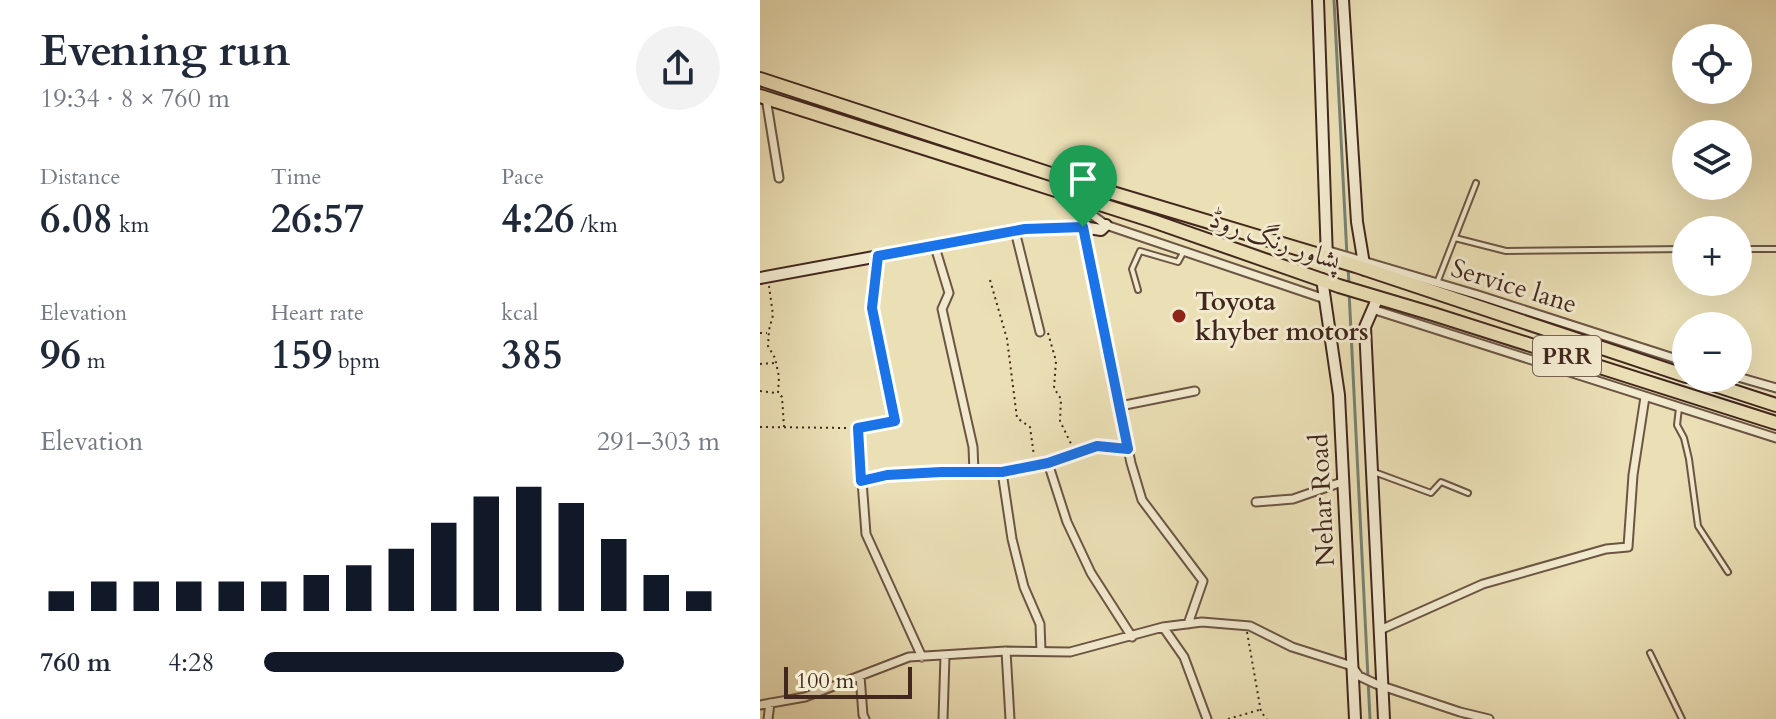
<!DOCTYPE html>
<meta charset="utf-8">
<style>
:root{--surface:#fff;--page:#f2f2f3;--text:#1f2937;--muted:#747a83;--accent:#111827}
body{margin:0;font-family:Cardo,Amiri,serif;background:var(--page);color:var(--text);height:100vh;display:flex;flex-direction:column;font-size:30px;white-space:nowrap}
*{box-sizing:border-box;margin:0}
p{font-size:26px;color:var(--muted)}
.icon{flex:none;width:44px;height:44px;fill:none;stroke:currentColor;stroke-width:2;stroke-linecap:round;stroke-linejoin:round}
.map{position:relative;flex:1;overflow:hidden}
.panel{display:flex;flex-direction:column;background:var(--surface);width:760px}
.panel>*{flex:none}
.buttons{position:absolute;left:912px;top:24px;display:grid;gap:16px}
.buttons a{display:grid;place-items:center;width:80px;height:80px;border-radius:50%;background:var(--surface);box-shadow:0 8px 32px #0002;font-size:40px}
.scale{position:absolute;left:24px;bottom:20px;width:128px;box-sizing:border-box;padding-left:8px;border:4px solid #42271e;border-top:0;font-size:22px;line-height:28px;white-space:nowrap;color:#42271e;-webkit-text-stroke:6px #f2eacf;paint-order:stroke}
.pin{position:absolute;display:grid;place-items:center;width:68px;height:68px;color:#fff;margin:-82px -34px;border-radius:50% 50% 50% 0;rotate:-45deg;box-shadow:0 0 8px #0007}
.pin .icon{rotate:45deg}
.round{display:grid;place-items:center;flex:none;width:84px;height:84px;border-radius:42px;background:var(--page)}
.head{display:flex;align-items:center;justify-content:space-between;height:136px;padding:0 40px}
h1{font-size:44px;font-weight:700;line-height:60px}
.stats{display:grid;grid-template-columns:repeat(3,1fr);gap:12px;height:136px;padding:8px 40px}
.stats div{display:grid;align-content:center}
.stats b{font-size:40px;font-weight:700}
.stats small{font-size:22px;font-weight:400}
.stats p{font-size:22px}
.chart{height:224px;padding:16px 40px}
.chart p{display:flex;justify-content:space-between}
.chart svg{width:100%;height:144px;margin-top:8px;stroke:var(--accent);stroke-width:6}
ul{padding:0 40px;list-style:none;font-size:26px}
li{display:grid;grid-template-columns:128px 96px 1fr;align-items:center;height:60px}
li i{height:20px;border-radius:10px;background:var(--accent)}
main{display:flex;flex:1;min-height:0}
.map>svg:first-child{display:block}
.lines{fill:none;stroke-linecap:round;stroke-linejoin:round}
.stream{stroke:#768173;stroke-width:3}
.lane-casing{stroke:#6c5544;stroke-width:8}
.street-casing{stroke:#6c5544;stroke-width:11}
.secondary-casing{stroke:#42271e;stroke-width:14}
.highway-casing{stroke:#42271e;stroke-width:16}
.path{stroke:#42271e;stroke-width:2;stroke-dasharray:2 4;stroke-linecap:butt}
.lane{stroke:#f2eacf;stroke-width:4}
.street{stroke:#f2eacf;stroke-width:7}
.secondary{stroke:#f2eacf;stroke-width:10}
.highway{stroke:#ebdfb5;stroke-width:12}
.route-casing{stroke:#fff;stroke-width:16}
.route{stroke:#1a73e8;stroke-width:10}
.poi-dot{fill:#8f2418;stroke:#f2eacf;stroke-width:3}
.labels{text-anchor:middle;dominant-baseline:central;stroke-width:6;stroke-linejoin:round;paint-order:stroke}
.shield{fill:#f2eacf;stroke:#776253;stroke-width:2}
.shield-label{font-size:24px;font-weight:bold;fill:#42271e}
.street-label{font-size:26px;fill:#42271e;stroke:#f2eacf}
.poi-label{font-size:26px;font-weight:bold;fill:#42271e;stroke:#f2eacf;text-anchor:start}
</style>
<main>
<section class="panel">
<div class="head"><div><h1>Evening run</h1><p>19:34 · 8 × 760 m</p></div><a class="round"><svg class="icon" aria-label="share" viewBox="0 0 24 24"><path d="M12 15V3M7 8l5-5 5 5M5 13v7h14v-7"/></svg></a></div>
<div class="stats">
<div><p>Distance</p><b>6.08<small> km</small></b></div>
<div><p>Time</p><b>26:57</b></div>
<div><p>Pace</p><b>4:26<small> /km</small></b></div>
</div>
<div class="stats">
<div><p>Elevation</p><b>96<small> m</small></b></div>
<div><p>Heart rate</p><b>159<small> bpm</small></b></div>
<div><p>kcal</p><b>385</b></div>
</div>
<div class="chart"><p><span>Elevation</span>291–303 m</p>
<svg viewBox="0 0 160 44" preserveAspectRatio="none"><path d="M5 44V38M15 44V35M25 44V35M35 44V35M45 44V35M55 44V35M65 44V33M75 44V30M85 44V25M95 44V17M105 44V9M115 44V6M125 44V11M135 44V22M145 44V33M155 44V38"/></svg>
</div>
<ul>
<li><b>760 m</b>4:28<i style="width:79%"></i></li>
</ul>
</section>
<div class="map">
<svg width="1016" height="719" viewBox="0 0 1016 719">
<rect width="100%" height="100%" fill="#ebdfb5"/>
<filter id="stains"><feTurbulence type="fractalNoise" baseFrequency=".0025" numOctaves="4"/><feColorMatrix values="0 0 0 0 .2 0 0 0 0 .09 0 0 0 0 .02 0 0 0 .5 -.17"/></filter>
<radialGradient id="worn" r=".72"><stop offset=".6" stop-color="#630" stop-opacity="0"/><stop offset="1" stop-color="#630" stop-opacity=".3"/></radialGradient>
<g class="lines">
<path class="stream" d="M574,0L587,256
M588,267L589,284
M589,291L610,719"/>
<g class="lane-casing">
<path id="lane" d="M695,238L746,251L926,249
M978,249H1016
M677,283L716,183
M378,290L372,269L380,251L418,262L424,251
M919,408L917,425L924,438L929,459L938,526L968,572
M614,472L671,493L681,482L708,493
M890,653L922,719"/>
</g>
<g class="street-casing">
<path id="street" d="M6,98L19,178
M309,198L346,225L565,299
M323,227L371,463L382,500L443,581L428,624
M255,231L280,332
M175,247L189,293L182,309L213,447L214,472
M569,251L718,295L926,362
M118,256L112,308L135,421L98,428L106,534L162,657
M612,309L1016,438
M978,377L1016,388
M360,406L435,391
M288,463L307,522L331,573L372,637
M242,472L288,463L337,446L368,449
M101,481C147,471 194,472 242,472L252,539L264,587L280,624L281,651
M496,502L533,499L582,482
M403,627L424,657L447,719
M620,630L723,584L846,549L868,547L873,475L885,397
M246,651L250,719
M100,676L103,715L105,719
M0,705L45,697L149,657L246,651L310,652L403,627L442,622L490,626L532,647L592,666L599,676L616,684L700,712L729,719
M8,719L10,703
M183,719L185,656"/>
</g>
<g class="secondary-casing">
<path id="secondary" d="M558,0L567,259
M583,0L597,222L605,270
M0,278L265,229L323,227L341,230L346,225
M562,279L579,395L595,719
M618,297L605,327L624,719"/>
</g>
<g class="highway-casing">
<path id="highway" d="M0,79L309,180L596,266L926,376
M0,96L393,221L579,286L673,314L1016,423
M933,378L1016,405"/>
</g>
<path class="path" d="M230,280L247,339L257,418L270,427L274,456
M9,286L13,315L9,330L8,346L15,358L19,377L18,393L22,397L24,427
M0,333H7
M288,333L296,361L294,388L301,399L300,421L313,448
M0,364L15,363
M0,391L17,393
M0,427L89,428
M487,632L501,712L507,719
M468,719L499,710"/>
<use href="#lane" class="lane"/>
<use href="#street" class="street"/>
<use href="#secondary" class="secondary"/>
<use href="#highway" class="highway"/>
</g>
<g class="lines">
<g class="route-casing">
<path id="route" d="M323,227L368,449L337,446L288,463L242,472H181L127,475L101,481L98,428L135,421L112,308L118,256L265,229Z"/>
</g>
<use href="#route" class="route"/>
</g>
<circle class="poi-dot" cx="419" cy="316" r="8"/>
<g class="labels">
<rect class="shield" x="773" y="336" width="68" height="40" rx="6"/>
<g class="shield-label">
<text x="807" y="356">PRR</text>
</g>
<g class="street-label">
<text transform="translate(515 240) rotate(19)">پشاور رنگ روڈ</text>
<text transform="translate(754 286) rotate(17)">Service lane</text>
<text transform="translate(562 500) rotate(-93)">Nehar Road</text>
</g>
<g class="poi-label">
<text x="435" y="301">Toyota<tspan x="435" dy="30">khyber motors</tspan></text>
</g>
</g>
<rect width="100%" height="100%" filter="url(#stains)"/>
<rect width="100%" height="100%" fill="url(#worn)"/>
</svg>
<div class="buttons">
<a><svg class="icon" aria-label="locate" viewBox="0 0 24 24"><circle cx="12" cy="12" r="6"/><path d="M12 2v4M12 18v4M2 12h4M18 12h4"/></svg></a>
<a><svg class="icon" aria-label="layers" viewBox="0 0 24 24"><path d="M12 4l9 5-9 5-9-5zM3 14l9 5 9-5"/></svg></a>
<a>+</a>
<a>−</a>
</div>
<div class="scale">100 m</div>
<div class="pin" style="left:323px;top:227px;background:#1e9e55"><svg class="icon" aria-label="arrive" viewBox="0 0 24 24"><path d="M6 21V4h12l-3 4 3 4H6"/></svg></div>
</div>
</main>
